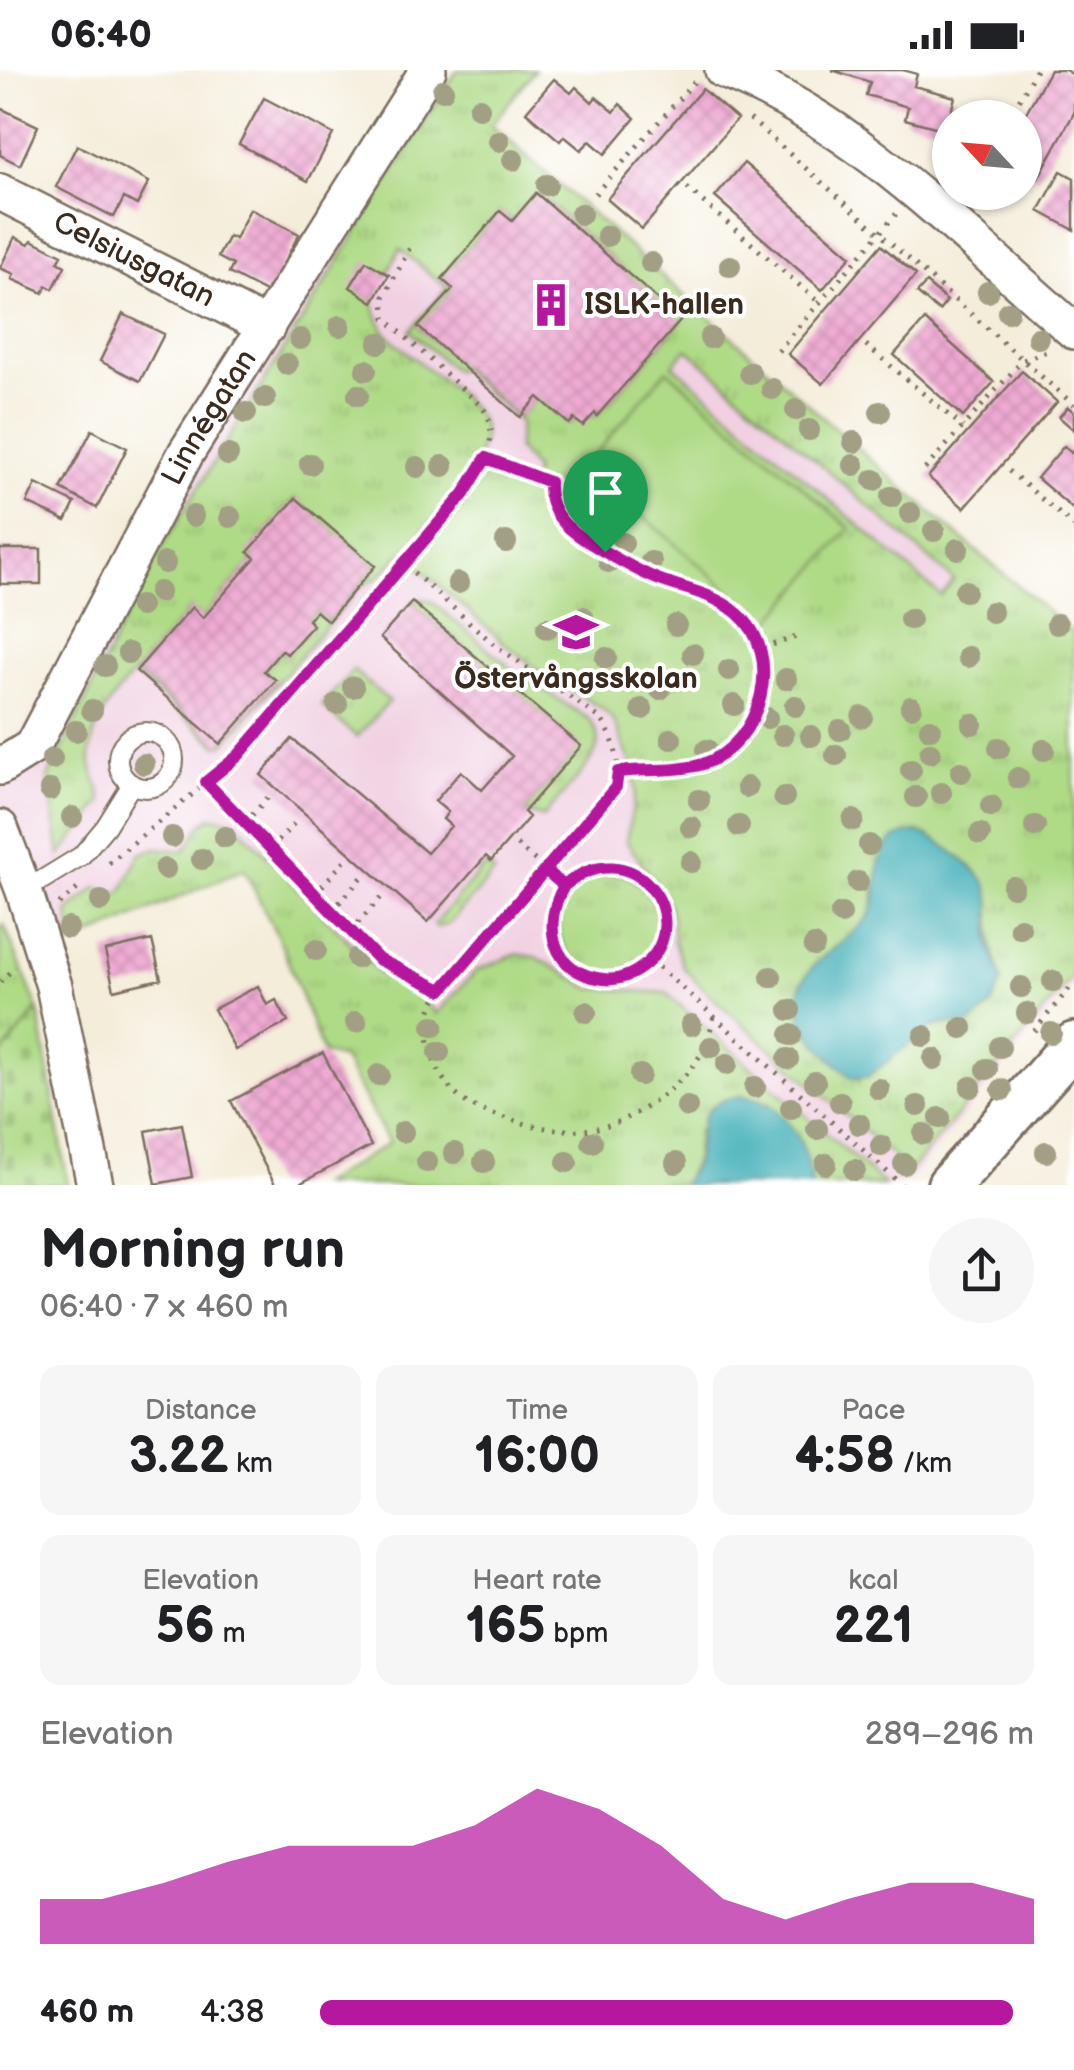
<!DOCTYPE html>
<meta charset="utf-8">
<style>
:root{--surface:#fff;--page:#f6f6f6;--text:#202124;--muted:#757577;--accent:#b5179e}
body{margin:0;font-family:"Balsamiq Sans",sans-serif;background:var(--page);color:var(--text);height:100vh;display:flex;flex-direction:column;font-size:38px;white-space:nowrap}
*{box-sizing:border-box;margin:0}
p{font-size:32px;color:var(--muted)}
.icon{flex:none;width:55px;height:55px;fill:none;stroke:currentColor;stroke-width:2;stroke-linecap:round;stroke-linejoin:round}
.map{position:relative;height:1115px;overflow:hidden}
.details{display:flex;flex-direction:column;background:var(--surface);flex:1}
.details>*{flex:none}
.needle{width:65px;rotate:296deg}
.controls{position:absolute;left:932px;top:30px;display:grid;gap:20px}
.controls a{display:grid;place-items:center;width:110px;height:110px;border-radius:50%;background:var(--surface);box-shadow:0 2px 8px #0004;font-size:50px}
.pin{position:absolute;display:grid;place-items:center;width:85px;height:85px;color:#fff;margin:-102px -42px;border-radius:50% 50% 50% 0;rotate:-45deg;box-shadow:0 0 10px #0007}
.pin .icon{rotate:45deg}
.round{display:grid;place-items:center;flex:none;width:105px;height:105px;border-radius:52px;background:var(--page)}
.headline{display:flex;align-items:center;justify-content:space-between;height:170px;padding:0 40px}
h1{font-size:55px;font-weight:800;line-height:75px}
.metrics{display:grid;grid-template-columns:repeat(3,1fr);gap:15px;height:170px;padding:10px 40px}
.metrics div{display:grid;align-content:center;border-radius:20px;background:var(--page);text-align:center}
.metrics b{font-size:50px;font-weight:800}
.metrics small{font-size:28px;font-weight:400}
.metrics p{font-size:28px}
.chart{height:280px;padding:20px 40px}
.chart p{display:flex;justify-content:space-between}
.chart svg{width:100%;height:180px;margin-top:10px;fill:var(--accent);opacity:.7}
ul{padding:0 40px;list-style:none;font-size:32px}
li{display:grid;grid-template-columns:160px 120px 1fr;align-items:center;height:75px}
li i{height:25px;border-radius:12px;background:var(--accent)}
.status{display:flex;justify-content:space-between;align-items:center;height:70px;padding:0 50px;background:var(--surface);direction:ltr}
.status svg{height:28px;fill:currentColor}
.map>svg:first-child{display:block}
.built{fill:#f1d0e2}
.grass{fill:url(#grass-tufts);stroke:#758252;stroke-width:2.5;fill-rule:evenodd}
.cemetery{fill:url(#cemetery-stones);stroke:#758252;stroke-width:2.5}
.pitch{fill:#afda86;stroke:#758252;stroke-width:2.5}
.water{fill:#3cadb6;stroke:#3c6c6a;stroke-width:2.5}
.building{fill:url(#building-cross-hatch)}
.lines{fill:none;stroke-linecap:round;stroke-linejoin:round}
.service-casing{stroke:#7c6e60;stroke-width:22}
.minor-casing{stroke:#7c6e60;stroke-width:40}
.tertiary-casing{stroke:#7c6e60;stroke-width:48}
.path{stroke:#7c6e60;stroke-width:5;stroke-dasharray:2.5 8;stroke-linecap:butt}
.service{stroke:#fff;stroke-width:18}
.minor{stroke:#fff;stroke-width:35}
.tertiary{stroke:#fff;stroke-width:42}
.tree{fill:#a29f84}
.route-casing{stroke:#fff;stroke-width:20}
.route{stroke:#b5179e;stroke-width:12}
.labels{text-anchor:middle;dominant-baseline:central;stroke-width:8;stroke-linejoin:round;paint-order:stroke}
.street-label{font-size:30px;fill:#3b2a1e;stroke:#fff}
.poi-label{font-size:30px;font-weight:bold;fill:#3b2a1e;stroke:#fff;text-anchor:start}
</style>
<div class="status"><b>06:40</b><svg viewBox="0 0 49 12"><path d="M0 12V9h3v3zM5 12V6h3v6zM10 12V3h3v9zM15 12V0h3v12zM26 1h20v11H26zM47 4h2v5h-2z"/></svg></div>
<div class="map">
<svg width="1074" height="1115" viewBox="0 0 1074 1115">
<defs>
<pattern id="grass-tufts" width="24" height="20" patternUnits="userSpaceOnUse" patternTransform="scale(2.5)"><rect width="24" height="20" fill="#afda86"/><path d="M3 7l-1-3M5 7V3M7 7l1-3M15 17l-1-3M17 17v-4M19 17l1-3" fill="none" stroke="#97bb73"/></pattern>
<pattern id="cemetery-stones" width="16" height="16" patternUnits="userSpaceOnUse" patternTransform="scale(2.5)"><rect width="16" height="16" fill="#afda86"/><path d="M2 7V4a2 2 0 0 1 4 0v3zM10 15v-3a2 2 0 0 1 4 0v3z" fill="#97bb73"/></pattern>
<pattern id="building-cross-hatch" width="8" height="8" patternUnits="userSpaceOnUse" patternTransform="scale(2.5)"><rect width="8" height="8" fill="#efaad3"/><path d="M0 0l8 8M0 8l8-8" fill="none" stroke="#ce92b5"/></pattern>
</defs>
<rect width="100%" height="100%" fill="#fff"/>
<filter id="ink" filterUnits="userSpaceOnUse"><feTurbulence type="fractalNoise" baseFrequency=".01" numOctaves="2"/><feDisplacementMap in="SourceGraphic" scale="20" xChannelSelector="R" yChannelSelector="G"/><feConvolveMatrix kernelMatrix="1 2 1 2 8 2 1 2 1" color-interpolation-filters="sRGB"/></filter>
<filter id="wash" filterUnits="userSpaceOnUse"><feTurbulence type="fractalNoise" baseFrequency=".0048" numOctaves="4" result="noise"/><feDisplacementMap in="SourceGraphic" scale="40" xChannelSelector="R" yChannelSelector="G"/><feGaussianBlur stdDeviation="2.25" result="paint"/><feColorMatrix in="noise" values="0 0 0 0 0 0 0 0 0 0 0 0 0 0 0 0 0 1.4 0 .05"/><feComposite in="paint" operator="in"/></filter>
<g filter="url(#wash)">
<rect width="100%" height="100%" fill="#f4edda"/>
<path class="built" d="M424,7L1074,574V913L906,1115H424L244,794L71,871L41,873L0,758V697Z"/>
<path class="grass" d="M457,0H535L491,55L929,441L1074,564V905L910,1101L711,926L683,897L674,872L672,846L664,824L626,771L636,722L632,696L614,651L603,639L538,600L503,572L416,495V489L469,427L488,400L532,413L534,399L517,378L520,352L460,298L455,301L410,261L447,218L400,179L373,232C382,266 392,269 418,291C438,308 475,331 483,357C492,393 404,481 379,507L360,517L224,674L217,675L134,603C114,625 91,654 90,686C90,701 100,717 102,732L60,786L48,708L151,494ZM537,123L681,251L598,345L574,349L569,354L538,327L519,347L419,258L453,219L442,208L500,142L512,151ZM687,279L954,510L941,526L673,295ZM295,428L375,496L328,551L316,541L308,550L312,555L287,584L282,580L264,601L275,611L220,674L136,601L191,538L203,548L255,488L249,482ZM918,762C953,786 989,799 991,845C992,865 991,880 999,899L961,955C923,948 887,988 858,1010C839,1002 826,982 815,965C770,900 835,892 867,848C876,837 872,824 877,811C882,797 890,782 896,768Z
M423,529L431,531L517,603L589,649C594,656 599,664 598,672C597,691 556,731 543,747L524,742L580,676L412,532Z
M353,600L389,631L357,667L322,636Z
M212,747L233,750L379,903L414,918L436,944L477,900L517,884L536,887L590,918L666,923L885,1115H812C809,1084 794,1053 769,1034L698,1061L695,1091L682,1115H320L389,1073L343,989L323,983L281,873L244,799L74,873L68,842L97,817L113,826L122,821L140,784L156,778L183,781C196,770 194,755 212,747Z
M488,797L495,802L449,854L437,857L434,854L483,798Z
M558 853a50 50 0 1 1 100 0a50 50 0 1 1-100 0Z
M4,855L38,939L0,987V859Z"/>
<path class="cemetery" d="M38,939L68,1115H0V987Z"/>
<path class="pitch" d="M667,300L850,458L768,554L585,396Z"/>
<path class="water" d="M918,762C937,768 978,798 987,816C994,834 989,854 990,872C992,886 999,898 1002,911L991,936L970,955L948,953L933,956L867,1007H851C829,985 795,961 799,926C802,889 851,874 869,846C887,819 862,766 918,762Z
M743,1026C786,1031 808,1076 812,1115H682C686,1108 692,1101 695,1093C704,1060 693,1031 743,1026Z"/>
<g id="blocks">
<path class="building" d="M832,0H903L917,4L914,16L955,27L946,60L905,49L908,37L866,25L870,12Z
M1050,0H1065L1074,5V43L1038,108L1025,101L1023,48Z
M554,9L571,23L576,17L592,32L596,27L614,42L620,34L635,48L605,84L590,71L581,80L564,66L560,71L526,42Z
M702,19L737,49L642,159L607,129Z
M264,28L333,64L308,111L239,74Z
M0,38L38,56L20,95L0,85Z
M77,75L149,112L137,135L124,128L114,147L56,117Z
M744,93L851,186L822,220L715,127Z
M1061,101L1074,108V160L1039,141Z
M536,123L681,250L597,346L595,343L583,356L574,349L569,354L538,327L520,347L418,257L453,219L442,209L500,141L512,151Z
M250,139L299,164L279,202L284,204L273,226L229,203L233,195L218,187L229,166L235,169Z
M15,167L29,174L32,170L62,185L58,192L65,196L53,219L47,216L43,223L12,209L14,204L0,198Z
M881,175L916,205L823,314L788,284Z
M366,191L389,205L373,232L350,217Z
M926,213L947,231L939,241L917,223Z
M123,244L164,264L140,311L100,291Z
M925,250L994,312L963,347L894,285Z
M1022,301L1057,332L964,438L928,407Z
M1068,337L1074,342V360L1059,347Z
M92,360L127,378L97,438L61,419Z
M1064,376L1074,385V440L1037,408Z
M36,414L75,433L66,451L27,433Z
M296,428L375,496L328,551L316,541L308,550L313,555L287,584L282,580L264,601L276,610L220,674L136,601L192,537L203,548L255,488L248,482Z
M0,479H41V514H0Z
M412,532L581,676L524,742L529,747L491,791L486,786L428,852L261,705L292,669L427,783L451,756L443,749L448,742L435,731L461,701L482,720L512,686L380,568Z
M152,870L161,909L114,920L105,881Z
M258,916L267,935L276,930L288,952L235,980L214,939Z
M323,983L371,1076L297,1115H275L231,1031Z
M182,1054L192,1107L156,1114L146,1061Z"/>
</g>
</g>
<g filter="url(#ink)">
<use href="#blocks" fill-opacity="0" stroke="#7c6e60" stroke-width="2.5"/>
<g class="lines">
<g class="service-casing">
<path id="service" d="M118 690a28 28 0 1 1 56 0a28 28 0 1 1-56 0Z
M24,821L81,786L106,756L132,714"/>
</g>
<g class="minor-casing">
<g id="minor">
<path d="M723,0C858,53 966,168 1074,261"/>
<path id="s1" d="M0,122L267,257"/>
<path id="s2" d="M0,697L32,677L186,383L428,0"/>
<path d="M0,758L24,821L54,916L95,1115"/>
</g>
</g>
<g class="tertiary-casing">
<path id="tertiary" d="M949,1115L1074,974"/>
</g>
<path class="path" d="M1009,48L1036,0
M750,49L1074,335
M687,118L820,233
M595,124L694,12
M866,275L963,357
M778,281L896,144
M486,388L549,412C547,465 621,495 663,511C679,517 698,520 714,527C762,548 774,597 755,642C731,704 673,697 618,702
M925,399L1023,290L1047,281
M1009,401L1074,456
M763,578L802,565
M206,712L378,889L442,920L616,717C621,694 615,667 600,648L496,576L403,493C431,460 519,383 482,337L385,248L384,227L413,172
M245,753L272,723
M517,775L565,816
M271,779L297,750
M109,793L239,686L403,493
M552 853a56 56 0 1 1 112 0a56 56 0 1 1-112 0Z
M315,824L346,789
M59,834L81,816
M332,841L364,805
M351,861L385,823
M651,890L902,1115
M0,912L15,897
M442,920C438,926 433,933 431,940C420,973 440,1018 469,1034C482,1042 498,1046 513,1050C543,1060 582,1065 612,1054C644,1043 686,1012 702,982C708,971 711,958 714,946
M1034,961L1074,913"/>
<use href="#service" class="service"/>
<use href="#minor" class="minor"/>
<use href="#tertiary" class="tertiary"/>
</g>
<g class="tree">
<circle cx="443" cy="20" r="11"/>
<circle cx="479" cy="38" r="11"/>
<circle cx="499" cy="71" r="11"/>
<circle cx="513" cy="90" r="11"/>
<circle cx="547" cy="115" r="11"/>
<circle cx="581" cy="144" r="11"/>
<circle cx="607" cy="166" r="11"/>
<circle cx="651" cy="193" r="11"/>
<circle cx="730" cy="196" r="11"/>
<circle cx="988" cy="222" r="11"/>
<circle cx="699" cy="237" r="11"/>
<circle cx="1008" cy="242" r="11"/>
<circle cx="340" cy="256" r="11"/>
<circle cx="710" cy="268" r="11"/>
<circle cx="1038" cy="268" r="11"/>
<circle cx="300" cy="269" r="11"/>
<circle cx="379" cy="273" r="11"/>
<circle cx="287" cy="294" r="11"/>
<circle cx="366" cy="300" r="11"/>
<circle cx="750" cy="303" r="11"/>
<circle cx="772" cy="319" r="11"/>
<circle cx="358" cy="325" r="11"/>
<circle cx="265" cy="328" r="11"/>
<circle cx="796" cy="340" r="11"/>
<circle cx="880" cy="342" r="11"/>
<circle cx="246" cy="343" r="11"/>
<circle cx="809" cy="360" r="11"/>
<circle cx="854" cy="372" r="11"/>
<circle cx="228" cy="385" r="11"/>
<circle cx="310" cy="394" r="11"/>
<circle cx="854" cy="395" r="11"/>
<circle cx="443" cy="396" r="11"/>
<circle cx="417" cy="397" r="11"/>
<circle cx="874" cy="410" r="11"/>
<circle cx="558" cy="424" r="11"/>
<circle cx="891" cy="427" r="11"/>
<circle cx="910" cy="443" r="11"/>
<circle cx="193" cy="446" r="11"/>
<circle cx="230" cy="447" r="11"/>
<circle cx="599" cy="448" r="11"/>
<circle cx="934" cy="461" r="11"/>
<circle cx="506" cy="472" r="11"/>
<circle cx="623" cy="473" r="11"/>
<circle cx="958" cy="479" r="11"/>
<circle cx="609" cy="492" r="11"/>
<circle cx="651" cy="492" r="11"/>
<circle cx="165" cy="493" r="11"/>
<circle cx="458" cy="513" r="11"/>
<circle cx="965" cy="521" r="11"/>
<circle cx="159" cy="522" r="11"/>
<circle cx="140" cy="536" r="11"/>
<circle cx="992" cy="542" r="11"/>
<circle cx="583" cy="547" r="11"/>
<circle cx="910" cy="549" r="11"/>
<circle cx="1057" cy="554" r="11"/>
<circle cx="676" cy="555" r="11"/>
<circle cx="547" cy="558" r="11"/>
<circle cx="128" cy="583" r="11"/>
<circle cx="693" cy="584" r="11"/>
<circle cx="968" cy="587" r="11"/>
<circle cx="606" cy="588" r="11"/>
<circle cx="105" cy="596" r="11"/>
<circle cx="729" cy="600" r="11"/>
<circle cx="786" cy="609" r="11"/>
<circle cx="609" cy="612" r="11"/>
<circle cx="353" cy="617" r="11"/>
<circle cx="660" cy="619" r="11"/>
<circle cx="337" cy="634" r="11"/>
<circle cx="734" cy="635" r="11"/>
<circle cx="795" cy="636" r="11"/>
<circle cx="911" cy="637" r="11"/>
<circle cx="642" cy="639" r="11"/>
<circle cx="92" cy="640" r="11"/>
<circle cx="862" cy="647" r="11"/>
<circle cx="767" cy="648" r="11"/>
<circle cx="972" cy="654" r="11"/>
<circle cx="930" cy="659" r="11"/>
<circle cx="840" cy="660" r="11"/>
<circle cx="76" cy="661" r="11"/>
<circle cx="783" cy="665" r="11"/>
<circle cx="811" cy="666" r="11"/>
<circle cx="671" cy="669" r="11"/>
<circle cx="999" cy="678" r="11"/>
<circle cx="707" cy="680" r="11"/>
<circle cx="1044" cy="680" r="11"/>
<circle cx="930" cy="683" r="11"/>
<circle cx="836" cy="685" r="11"/>
<circle cx="52" cy="689" r="11"/>
<circle cx="144" cy="694" r="11"/>
<circle cx="911" cy="700" r="11"/>
<circle cx="961" cy="702" r="11"/>
<circle cx="1018" cy="708" r="11"/>
<circle cx="747" cy="717" r="11"/>
<circle cx="50" cy="720" r="11"/>
<circle cx="941" cy="723" r="11"/>
<circle cx="784" cy="727" r="11"/>
<circle cx="916" cy="727" r="11"/>
<circle cx="699" cy="730" r="11"/>
<circle cx="991" cy="736" r="11"/>
<circle cx="72" cy="747" r="11"/>
<circle cx="853" cy="750" r="11"/>
<circle cx="739" cy="756" r="11"/>
<circle cx="1035" cy="756" r="11"/>
<circle cx="691" cy="757" r="11"/>
<circle cx="980" cy="764" r="11"/>
<circle cx="172" cy="767" r="11"/>
<circle cx="225" cy="767" r="11"/>
<circle cx="869" cy="775" r="11"/>
<circle cx="202" cy="789" r="11"/>
<circle cx="691" cy="792" r="11"/>
<circle cx="165" cy="799" r="11"/>
<circle cx="858" cy="812" r="11"/>
<circle cx="1013" cy="817" r="11"/>
<circle cx="101" cy="831" r="11"/>
<circle cx="841" cy="844" r="11"/>
<circle cx="68" cy="858" r="11"/>
<circle cx="1020" cy="858" r="11"/>
<circle cx="814" cy="876" r="11"/>
<circle cx="316" cy="880" r="11"/>
<circle cx="357" cy="888" r="11"/>
<circle cx="771" cy="907" r="11"/>
<circle cx="1053" cy="911" r="11"/>
<circle cx="1021" cy="917" r="11"/>
<circle cx="790" cy="940" r="11"/>
<circle cx="586" cy="942" r="11"/>
<circle cx="1027" cy="943" r="11"/>
<circle cx="356" cy="952" r="11"/>
<circle cx="691" cy="955" r="11"/>
<circle cx="433" cy="956" r="11"/>
<circle cx="962" cy="958" r="11"/>
<circle cx="1051" cy="963" r="11"/>
<circle cx="791" cy="965" r="11"/>
<circle cx="924" cy="966" r="11"/>
<circle cx="711" cy="977" r="11"/>
<circle cx="1000" cy="977" r="11"/>
<circle cx="439" cy="982" r="11"/>
<circle cx="788" cy="989" r="11"/>
<circle cx="934" cy="989" r="11"/>
<circle cx="727" cy="994" r="11"/>
<circle cx="987" cy="999" r="11"/>
<circle cx="379" cy="1005" r="11"/>
<circle cx="640" cy="1005" r="11"/>
<circle cx="815" cy="1012" r="11"/>
<circle cx="755" cy="1017" r="11"/>
<circle cx="971" cy="1017" r="11"/>
<circle cx="879" cy="1019" r="11"/>
<circle cx="1002" cy="1020" r="11"/>
<circle cx="840" cy="1032" r="11"/>
<circle cx="918" cy="1036" r="11"/>
<circle cx="687" cy="1037" r="11"/>
<circle cx="791" cy="1038" r="11"/>
<circle cx="940" cy="1048" r="11"/>
<circle cx="859" cy="1054" r="11"/>
<circle cx="817" cy="1059" r="11"/>
<circle cx="403" cy="1062" r="11"/>
<circle cx="924" cy="1064" r="11"/>
<circle cx="592" cy="1072" r="11"/>
<circle cx="881" cy="1076" r="11"/>
<circle cx="1046" cy="1082" r="11"/>
<circle cx="454" cy="1083" r="11"/>
<circle cx="427" cy="1092" r="11"/>
<circle cx="484" cy="1092" r="11"/>
<circle cx="567" cy="1092" r="11"/>
<circle cx="676" cy="1093" r="11"/>
<circle cx="826" cy="1094" r="11"/>
<circle cx="904" cy="1094" r="11"/>
<circle cx="855" cy="1100" r="11"/>
</g>
</g>
<g class="lines" filter="url(#ink)">
<g class="route-casing">
<path id="route" d="M605,482C576,465 547,449 549,412L486,388L464,424L238,686L206,712L378,889L442,920L545,800L564,816C631,759 699,847 645,895C633,905 618,911 603,909C552,903 541,855 564,816L545,800L616,717L618,702C645,699 677,702 703,694C762,674 786,584 737,543C715,524 687,520 660,510C641,503 623,492 605,482"/>
</g>
<use href="#route" class="route"/>
</g>
<defs>
<g id="building-bare" transform="scale(3.45)"><path d="M-4-6H4V6H1V3H-1V6H-4ZM-2.5-4.3h1.7v1.8h-1.7ZM.8-4.3h1.7v1.8H.8ZM-2.5-1h1.7V.8h-1.7ZM.8-1h1.7V.8H.8Z" fill="#b5179e" stroke="#fff" stroke-width="2.5" paint-order="stroke"/></g>
<g id="school-bare" transform="scale(3.45)"><path d="M0-5L7-2L0 1L-7-2ZM-4 1L0 2.5L4 1V4Q0 6-4 4Z" fill="#b5179e" stroke="#fff" stroke-width="2.5" paint-order="stroke"/></g>
</defs>
<g fill-rule="evenodd">
<use href="#building-bare" x="551" y="235"/>
<use href="#school-bare" x="576" y="562"/>
</g>
<g class="labels">
<g class="street-label">
<text stroke="none"><textPath href="#s1" startOffset="150">Celsiusgatan</textPath></text>
<text stroke="none"><textPath href="#s2" startOffset="412">Linnégatan</textPath></text>
</g>
<g class="poi-label">
<text x="584" y="235">ISLK-hallen</text>
<text x="576" y="609" text-anchor="middle">Östervångsskolan</text>
</g>
</g>
</svg>
<div class="controls">
<a><svg class="needle" viewBox="-14 -14 28 28"><path d="M0-13l5 13h-10z" fill="#e53935"/><path d="M0 13l5-13h-10z" fill="#757577"/></svg></a>
</div>
<div class="pin" style="left:605px;top:482px;background:#1e9e55"><svg class="icon" aria-label="arrive" viewBox="0 0 24 24"><path d="M6 21V4h12l-3 4 3 4H6"/></svg></div>
</div>
<section class="details">
<div class="headline"><div><h1>Morning run</h1><p>06:40 · 7 × 460 m</p></div><a class="round"><svg class="icon" aria-label="share" viewBox="0 0 24 24"><path d="M12 15V3M7 8l5-5 5 5M5 13v7h14v-7"/></svg></a></div>
<div class="metrics">
<div><p>Distance</p><b>3.22<small> km</small></b></div>
<div><p>Time</p><b>16:00</b></div>
<div><p>Pace</p><b>4:58<small> /km</small></b></div>
</div>
<div class="metrics">
<div><p>Elevation</p><b>56<small> m</small></b></div>
<div><p>Heart rate</p><b>165<small> bpm</small></b></div>
<div><p>kcal</p><b>221</b></div>
</div>
<div class="chart"><p><span>Elevation</span>289–296 m</p>
<svg viewBox="0 0 160 44" preserveAspectRatio="none"><path d="M0 44V33L10 33L20 29L30 24L40 20L50 20L60 20L70 15L80 6L90 11L100 20L110 33L120 38L130 33L140 29L150 29L160 33V44z"/></svg>
</div>
<ul>
<li><b>460 m</b>4:38<i style="width:97%"></i></li>
</ul>
</section>
